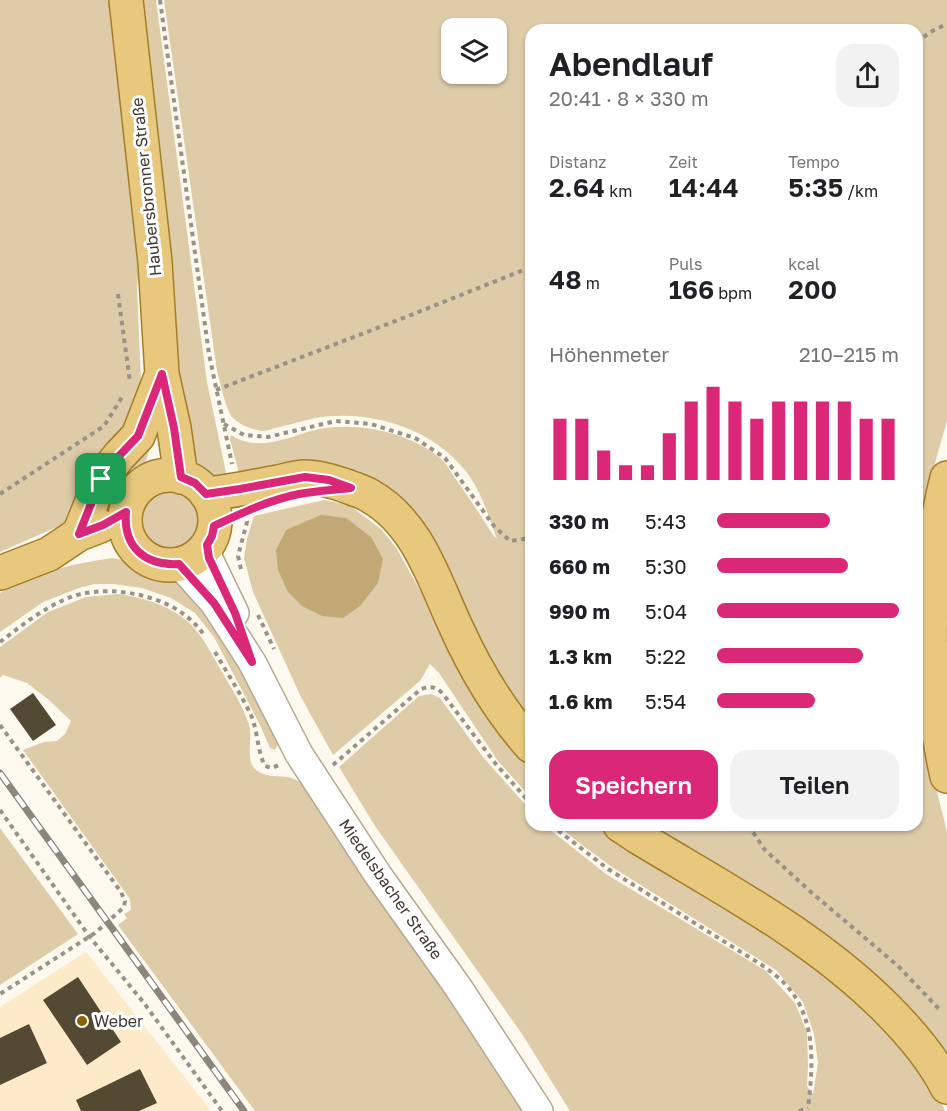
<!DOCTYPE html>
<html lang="de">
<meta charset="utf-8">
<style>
:root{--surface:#fff;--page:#f2f2f2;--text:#202124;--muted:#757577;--accent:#db2777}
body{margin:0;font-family:"Golos Text",sans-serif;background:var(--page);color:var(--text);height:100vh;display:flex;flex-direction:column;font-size:22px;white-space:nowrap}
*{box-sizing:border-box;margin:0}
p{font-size:20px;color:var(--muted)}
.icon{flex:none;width:33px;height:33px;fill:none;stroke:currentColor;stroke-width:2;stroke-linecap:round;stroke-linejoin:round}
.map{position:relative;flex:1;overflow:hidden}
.side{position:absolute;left:525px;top:24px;width:398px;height:807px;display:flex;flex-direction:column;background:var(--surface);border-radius:18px;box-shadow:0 2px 4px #0004}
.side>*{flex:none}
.controls{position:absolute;left:441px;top:18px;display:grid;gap:12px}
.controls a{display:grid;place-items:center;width:66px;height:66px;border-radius:12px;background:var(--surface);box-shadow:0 2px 4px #0004;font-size:30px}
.pin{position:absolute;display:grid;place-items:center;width:51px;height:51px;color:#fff;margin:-26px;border-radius:12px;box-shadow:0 3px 9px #0006}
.round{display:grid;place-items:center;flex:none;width:63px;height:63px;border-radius:18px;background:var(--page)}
.overview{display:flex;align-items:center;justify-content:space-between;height:102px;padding:0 24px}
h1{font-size:33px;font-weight:600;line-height:45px}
.metrics{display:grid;grid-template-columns:repeat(3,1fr);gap:9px;height:102px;padding:6px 24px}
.metrics div{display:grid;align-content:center}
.metrics b{font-size:26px;font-weight:600}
.metrics small{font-size:16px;font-weight:400}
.metrics p{font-size:16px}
.chart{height:168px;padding:12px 24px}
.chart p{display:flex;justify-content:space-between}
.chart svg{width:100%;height:108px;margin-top:6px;stroke:var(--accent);stroke-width:6}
.action{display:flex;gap:12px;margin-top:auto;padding:12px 24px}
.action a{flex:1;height:69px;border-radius:18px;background:var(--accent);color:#fff;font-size:24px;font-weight:600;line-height:69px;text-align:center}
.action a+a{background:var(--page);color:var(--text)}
ul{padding:0 24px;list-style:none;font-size:20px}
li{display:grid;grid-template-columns:96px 72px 1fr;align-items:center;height:45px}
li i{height:15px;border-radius:8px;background:var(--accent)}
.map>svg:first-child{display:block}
.built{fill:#fceac9}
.green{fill:#decba8;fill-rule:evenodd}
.water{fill:#c2a874}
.building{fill:#544933}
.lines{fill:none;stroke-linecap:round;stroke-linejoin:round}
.minor-casing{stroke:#b5a88f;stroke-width:30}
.major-casing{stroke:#a37e29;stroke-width:36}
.path{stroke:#989288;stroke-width:4;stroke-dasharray:4.5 4.5;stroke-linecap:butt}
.minor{stroke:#fff;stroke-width:27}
.major{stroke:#e8c87d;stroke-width:33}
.rail-casing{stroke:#8c867c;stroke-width:7}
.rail{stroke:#fff;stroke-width:4.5;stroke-dasharray:14;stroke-linecap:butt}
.route-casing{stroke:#fff;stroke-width:12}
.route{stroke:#db2777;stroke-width:8}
.poi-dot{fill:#886300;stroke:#fff;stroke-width:2}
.labels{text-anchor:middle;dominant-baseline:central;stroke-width:6;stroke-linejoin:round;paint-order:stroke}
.street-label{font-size:16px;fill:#3e382e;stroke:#fff}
.poi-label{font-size:16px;fill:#3e382e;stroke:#fff;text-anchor:start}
</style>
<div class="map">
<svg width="947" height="1111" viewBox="0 0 947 1111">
<rect width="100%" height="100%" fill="#fef9ee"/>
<path class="built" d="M86,952L204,1102L210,1111H0V1007Z"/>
<path class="green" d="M0,0H113L141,238L137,288L141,380L138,403L131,425L66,523L0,552Z
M138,0H156L207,382L228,482C204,481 194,469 185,447Z
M164,0H947V421L929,484L917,590L916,30H531V728L513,706L411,509L241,481L230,439L231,435C235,437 239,440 244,441C265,448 291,437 311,431C352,420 409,431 441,459C447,464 451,472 455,478C468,496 481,516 493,535L497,539C488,515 481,489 464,469C430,427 368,409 315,418C302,421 289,425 275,428C271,429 266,431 262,431C253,430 240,425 233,418C226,411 220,382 217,371ZM452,28H496V74H452Z
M151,445L145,464L130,481L113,505L101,516L102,496Z
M139 520a31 31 0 1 1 62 0a31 31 0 1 1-62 0Z
M324,500L349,505L381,529L397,549L434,616L518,751L531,764V798L498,761L439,673L430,664L420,681L333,755L301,697L253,592L244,558L247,539L254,516Z
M112,558L123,560L157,577L182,582L221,627L251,691L275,738L278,744L275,750L270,748L259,723L214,637L195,613L171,598L142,588L113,584H95L79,588L43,602L0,632V593C34,572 73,564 112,558Z
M118,594C146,598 176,607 195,629C206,642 214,658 222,672C232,689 243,706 249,725C253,738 245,759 255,769C268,781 285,772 298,781C302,783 305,788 307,791L465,1017L524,1111H255L118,925L127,918L124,914L131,910L130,899L23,750L44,742L57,741L65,734L71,721L49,700L27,683L3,675L0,678V647L48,612L86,597Z
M917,646L929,759L947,832V1063L645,825H916Z
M431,694L440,698L483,757L531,811V825H544L606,874L766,971L795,1003L807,1032L808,1066L807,1086L813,1094L818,1063L814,1034L803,1002L776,970L612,867L578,842L557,825H600L836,976L902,1039L940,1099L945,1111H570L522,1034L375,826L339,767L419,696Z
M0,828L78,934L0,985Z"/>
<path class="water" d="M321,515L346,518L371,537L383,559L378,583L360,606L343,618L322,616L302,606L288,592L278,570L276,550L286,530Z"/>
<path class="building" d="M33,693L56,725L33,741L10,709Z
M78,977L121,1042L87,1065L43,1000Z
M29,1024L47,1063L0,1085V1038Z
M140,1069L157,1103L139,1111H81L76,1100Z"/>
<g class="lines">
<g class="minor-casing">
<path id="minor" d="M207,545L209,559L235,613
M179,564L214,603L252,662L299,754L378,875L458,987L539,1111"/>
</g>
<g class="major-casing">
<path id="major" d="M126,0L155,262L162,374L174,428L181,477
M125 520a45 45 0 1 1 90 0a45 45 0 1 1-90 0Z
M947,478C939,508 935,538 933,569C927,642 931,705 947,776
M206,494C230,492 254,486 278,482C287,480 296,477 305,477C320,477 335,482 349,487C356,490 364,492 370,496C418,523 434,580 456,627C475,669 500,711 531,746
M79,534L101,479L119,456L138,436L162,374
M0,573L49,554L79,534L100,526
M620,825L638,837C724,889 814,936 886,1008C909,1031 932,1057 947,1087"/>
</g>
<path class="path" d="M160,0L209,354L232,464
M916,42L934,30L947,24
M118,294L130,382
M216,390L406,317L531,267
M224,424L244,435L268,437L336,421L371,424L415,438L445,458L494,526L510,541L531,538
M0,494L104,426L124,394
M241,569L238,556L247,522L245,512
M258,615L274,649
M0,642C21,626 42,609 66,599C99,584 153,592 182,613C191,619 198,627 205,636
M215,652C227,673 241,694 251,715C258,732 257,750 265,766L272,768L281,764
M0,725L121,892L125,901L124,907L95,933L0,994
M333,765L421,689C431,686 436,686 443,694L495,763L531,804
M0,810L89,936L144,1003L222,1111
M551,825L608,869L765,967C772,973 780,978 786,985C817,1019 813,1066 808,1108
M748,825L765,850L812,893L897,965L940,1010
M799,1111L808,1108"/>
<use href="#minor" class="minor"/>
<use href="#major" class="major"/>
<g class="rail-casing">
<path id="rail" d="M0,773L244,1111"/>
</g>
<use href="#rail" class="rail"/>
</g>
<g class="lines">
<g class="route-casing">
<path id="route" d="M162,374L174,428L181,477L195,483L206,494L240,489L305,477L329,480L351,488C334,490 316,491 299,494C269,500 242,513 214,526L212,536L207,545L209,558L235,613L252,662L214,603L179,564C145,566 123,547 126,512L103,525L79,534L101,479L119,456L138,436Z"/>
</g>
<use href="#route" class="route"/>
</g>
<circle class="poi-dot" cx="82" cy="1021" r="6"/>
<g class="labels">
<g class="street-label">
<text transform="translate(146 187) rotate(-96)">Haubersbronner Straße</text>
<text transform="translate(391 889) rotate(55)">Miedelsbacher Straße</text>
</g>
<g class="poi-label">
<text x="94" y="1021">Weber</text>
</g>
</g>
</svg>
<div class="controls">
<a><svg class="icon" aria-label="layers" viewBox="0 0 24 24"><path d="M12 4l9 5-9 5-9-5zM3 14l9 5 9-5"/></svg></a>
</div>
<div class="pin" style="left:101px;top:479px;background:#1e9e55"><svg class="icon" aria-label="arrive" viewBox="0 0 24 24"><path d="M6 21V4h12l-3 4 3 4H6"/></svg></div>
<section class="side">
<div class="overview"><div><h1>Abendlauf</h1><p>20:41 · 8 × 330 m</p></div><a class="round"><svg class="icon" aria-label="share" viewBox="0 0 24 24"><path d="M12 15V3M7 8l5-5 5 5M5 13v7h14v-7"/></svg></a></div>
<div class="metrics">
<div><p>Distanz</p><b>2.64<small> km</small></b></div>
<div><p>Zeit</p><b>14:44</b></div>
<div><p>Tempo</p><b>5:35<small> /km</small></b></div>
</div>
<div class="metrics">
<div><b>48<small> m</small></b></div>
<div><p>Puls</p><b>166<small> bpm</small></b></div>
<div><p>kcal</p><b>200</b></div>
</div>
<div class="chart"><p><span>Höhenmeter</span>210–215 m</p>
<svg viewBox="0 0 160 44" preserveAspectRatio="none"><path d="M5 44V19M15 44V19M25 44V32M35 44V38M45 44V38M55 44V25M65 44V12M75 44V6M85 44V12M95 44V19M105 44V12M115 44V12M125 44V12M135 44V12M145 44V19M155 44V19"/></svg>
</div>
<ul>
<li><b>330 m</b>5:43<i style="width:62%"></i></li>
<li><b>660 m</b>5:30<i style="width:72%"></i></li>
<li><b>990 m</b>5:04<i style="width:100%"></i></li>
<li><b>1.3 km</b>5:22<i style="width:80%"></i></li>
<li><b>1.6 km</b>5:54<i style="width:54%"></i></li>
</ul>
<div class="action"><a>Speichern</a><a>Teilen</a></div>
</section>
</div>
